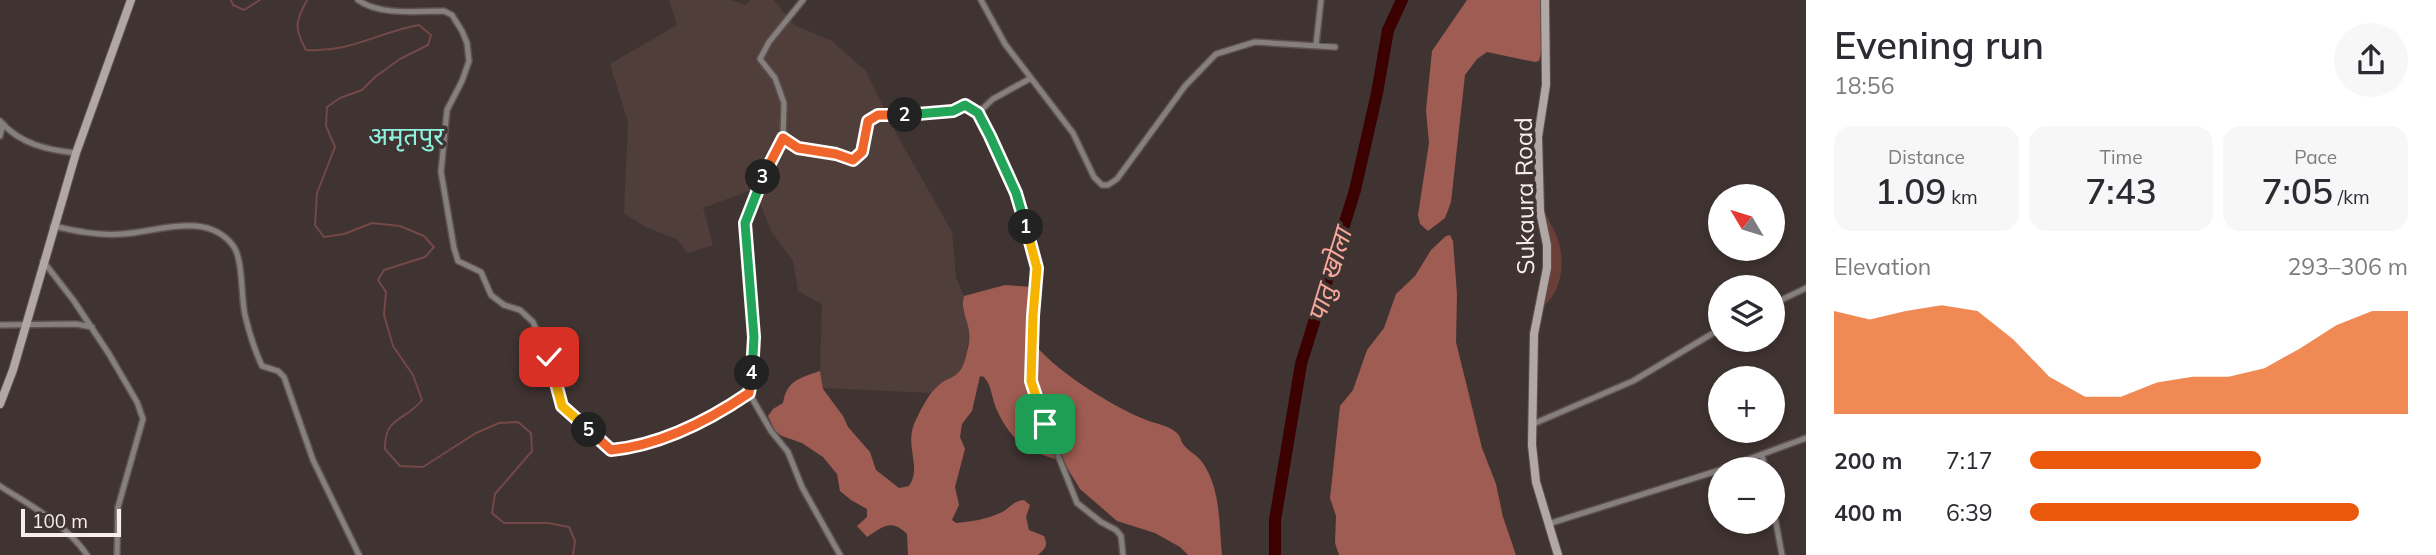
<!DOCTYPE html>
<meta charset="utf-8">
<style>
:root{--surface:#fff;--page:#f7f7f7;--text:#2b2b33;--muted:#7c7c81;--accent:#ea580c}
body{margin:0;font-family:Mulish,"Noto Sans Devanagari",sans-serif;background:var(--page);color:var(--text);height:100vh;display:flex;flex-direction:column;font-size:26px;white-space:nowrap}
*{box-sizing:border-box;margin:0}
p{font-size:23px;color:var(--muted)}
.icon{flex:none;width:38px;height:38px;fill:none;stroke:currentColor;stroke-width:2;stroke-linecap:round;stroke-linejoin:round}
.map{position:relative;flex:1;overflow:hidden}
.sheet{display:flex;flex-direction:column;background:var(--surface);width:630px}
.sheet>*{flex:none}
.needle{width:46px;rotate:308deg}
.fabs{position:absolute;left:1708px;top:184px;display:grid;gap:14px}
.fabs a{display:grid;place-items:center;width:77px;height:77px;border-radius:50%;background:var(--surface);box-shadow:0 4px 10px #0003;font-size:35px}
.scale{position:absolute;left:21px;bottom:18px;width:100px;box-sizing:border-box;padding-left:7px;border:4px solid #f6eeed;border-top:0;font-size:19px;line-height:24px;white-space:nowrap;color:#f6eeed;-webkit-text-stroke:5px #403432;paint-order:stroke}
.pin{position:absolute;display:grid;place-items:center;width:60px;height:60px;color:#fff;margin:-30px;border-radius:14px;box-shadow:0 4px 10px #0006}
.km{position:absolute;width:35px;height:35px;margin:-18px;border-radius:50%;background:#222;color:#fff;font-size:19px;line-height:35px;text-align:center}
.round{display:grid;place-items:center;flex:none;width:74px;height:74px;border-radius:37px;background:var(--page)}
.summary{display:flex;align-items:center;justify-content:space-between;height:119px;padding:0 28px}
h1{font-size:38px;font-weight:600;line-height:52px}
.metrics{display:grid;grid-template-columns:repeat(3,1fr);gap:10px;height:119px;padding:7px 28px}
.metrics div{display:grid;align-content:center;border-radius:18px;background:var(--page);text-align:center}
.metrics b{font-size:35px;font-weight:600}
.metrics small{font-size:19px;font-weight:400}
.metrics p{font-size:19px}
.chart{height:196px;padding:14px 28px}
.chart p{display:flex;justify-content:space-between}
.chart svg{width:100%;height:126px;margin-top:7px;fill:var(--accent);opacity:.7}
ul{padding:0 28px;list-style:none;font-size:23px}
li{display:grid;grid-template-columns:112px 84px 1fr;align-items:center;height:52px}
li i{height:18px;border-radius:9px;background:var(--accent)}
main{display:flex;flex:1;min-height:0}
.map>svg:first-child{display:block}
.built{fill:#503e3b}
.green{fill:#6b3f38}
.forest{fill:#9f5c52}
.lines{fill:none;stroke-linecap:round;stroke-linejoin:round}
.stream{stroke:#734847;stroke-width:2}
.river{stroke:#3b0100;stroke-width:12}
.street-casing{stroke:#5d5250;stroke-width:8}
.secondary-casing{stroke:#5d5250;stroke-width:10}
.street{stroke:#857f7e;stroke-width:5}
.secondary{stroke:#b1a7a5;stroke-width:8}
.split-1-casing{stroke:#fff;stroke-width:14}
.split-2-casing{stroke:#fff;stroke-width:14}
.split-3-casing{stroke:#fff;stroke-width:14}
.split-4-casing{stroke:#fff;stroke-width:14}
.split-5-casing{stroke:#fff;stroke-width:14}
.split-6-casing{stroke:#fff;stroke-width:14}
.split-1{stroke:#f5b400;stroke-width:9}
.split-2{stroke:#22a559;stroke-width:9}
.split-3{stroke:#f0652b;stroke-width:9}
.split-4{stroke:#22a559;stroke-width:9}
.split-5{stroke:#f0652b;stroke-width:9}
.split-6{stroke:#f5b400;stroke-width:9}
.labels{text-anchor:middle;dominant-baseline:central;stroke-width:7;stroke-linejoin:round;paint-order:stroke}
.street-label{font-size:24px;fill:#f6eeed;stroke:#403432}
.neighbourhood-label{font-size:26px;fill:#8df2de;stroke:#403432}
.water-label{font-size:26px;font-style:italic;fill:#f7a89b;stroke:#403432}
</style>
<main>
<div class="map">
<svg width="1806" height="555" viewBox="0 0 1806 555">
<rect width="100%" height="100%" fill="#403432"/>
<path class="built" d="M669,0H730L746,5L751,0H774L794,25L832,41L866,71L896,133L952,232L956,278L964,296L963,310L971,331L963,367L958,375L942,382L931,393L823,388L820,371L822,304L798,291L793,261L771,231L758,198L749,191L703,208L713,245L688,253L676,239L644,226L624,213L628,122L610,64L677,25Z"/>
<path class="green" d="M1545,212C1549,222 1556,232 1559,243C1565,264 1561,290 1545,305L1551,268Z"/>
<path class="forest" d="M1467,0H1541L1542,47L1539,61L1535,62L1487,52L1477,59L1465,75L1451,202L1445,218L1428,231L1420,224L1418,215L1429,143L1426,110L1432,51Z
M1450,235L1453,241L1457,294L1456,342L1482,448L1496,484L1503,517L1516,555H1339L1335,543L1336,516L1330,498L1340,406L1353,390L1367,350L1384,328L1396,294L1415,276L1431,250L1446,236Z
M1005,285L1032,287C1029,300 1024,316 1027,330C1035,360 1115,408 1144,419C1155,424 1169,425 1178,434C1180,436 1181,441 1183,444C1188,451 1197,455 1202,462C1221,488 1219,525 1222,555H1188L1180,547L1155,533L1117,521L1080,489L1063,461C1029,453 1011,442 996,408C991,396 992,386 984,377L980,376L972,411L962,424L960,437L965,449L955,487L959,505L952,520L956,523C970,522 987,519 1000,513C1010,509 1012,501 1024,500L1030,505L1026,517L1029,530L1044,536C1048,546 1046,548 1038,555H908L907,534C891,518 883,527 867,537L857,526L867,517V509L851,500L840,491L837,474L823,457L802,443L782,436L775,431L768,416L773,409L783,403C787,380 800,378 820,371L823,389L843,416L848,427L870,452L876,470L899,488L909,486C922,468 905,448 914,424C921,409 928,394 940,384C944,380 950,379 954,376C964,371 965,358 968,348C974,324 959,315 964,296Z"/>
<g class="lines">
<path class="stream" d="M231,0L233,5L244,10L260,0
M307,0C295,22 294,28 306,50C350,53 379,32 419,25L431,35L428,45L400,59L375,77L362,90L340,98L327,107L326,126L335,147L317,193L315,225L324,237L344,234L372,223L400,226L424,236L434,247L425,257L384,270L378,280L386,292L384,315L393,346L413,375L422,400C405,422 384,416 385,449L400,466L423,467L476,433L499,423L518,422L531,433L532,451L495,494L492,513L504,523H548L569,527L575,541L573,555"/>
<path class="river" d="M1275,555V520L1301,364L1355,190L1377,93L1388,30L1402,0"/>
<g class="street-casing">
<path id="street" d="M358,0C380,16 418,11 444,11L452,15L462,31L467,43L469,61L462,81L447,110L441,172L454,248L458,261L481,272L491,295L504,305L520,310L533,322L549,357L562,406L611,450C662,445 708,421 749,393
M803,0L769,42L760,59L775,78L784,103L783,138L756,192L745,223L755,356L749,393L771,431L788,452L802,487L840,555
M981,0L1005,44L1073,133L1094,177L1102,185H1108L1117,179L1185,86L1216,54L1255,42L1335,47
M1316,45L1321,0
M1031,78L993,99L978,113L1016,193L1034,253L1037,281L1033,316L1031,381L1040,410L1077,503L1101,522L1116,530L1121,536L1123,555
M0,121C20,144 47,150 76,153
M0,136L3,124
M783,138L798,148L836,154L853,160L862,152L868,121C896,106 934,120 965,105L978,113
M53,226C76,231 99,236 122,234C157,232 208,210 234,247C243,261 241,297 245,315C249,332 255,351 262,366L278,371L284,377L313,460L359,555
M43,261L74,301L109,354L137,402L143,419L118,507L117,555
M1773,304L1806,288
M0,325L76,324L92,327
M1533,424L1633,381L1720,329
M1762,455L1765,469
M1722,469L1806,438
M0,486C31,506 66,524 87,555
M1773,507L1782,555
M1548,524L1720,470"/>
</g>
<g class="secondary-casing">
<path id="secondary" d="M1545,0L1546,85L1538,137L1540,211L1547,245V268L1534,334L1532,445L1536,482L1558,555
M0,404L13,370L76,153L131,0"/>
</g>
<use href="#street" class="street"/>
<use href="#secondary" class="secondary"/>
</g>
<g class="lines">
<g class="split-1-casing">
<path id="split-1" d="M1026,227L1037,268L1033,316L1031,381L1045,424"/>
</g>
<g class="split-2-casing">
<path id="split-2" d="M905,115L953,111L965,105L978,113L990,136L1016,193L1026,227"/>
</g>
<g class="split-3-casing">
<path id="split-3" d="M763,177L783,138L798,148L836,154L853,160L862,152L868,121L878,115H905"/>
</g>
<g class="split-4-casing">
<path id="split-4" d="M752,373L754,337L745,223L763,177"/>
</g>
<g class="split-5-casing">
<path id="split-5" d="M589,430L611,450C662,445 708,421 749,393L752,373"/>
</g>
<g class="split-6-casing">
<path id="split-6" d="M549,357L562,406L589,430"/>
</g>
<use href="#split-1" class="split-1"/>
<use href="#split-2" class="split-2"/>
<use href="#split-3" class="split-3"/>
<use href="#split-4" class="split-4"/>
<use href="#split-5" class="split-5"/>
<use href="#split-6" class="split-6"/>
</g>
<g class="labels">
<g class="street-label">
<text transform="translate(1524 196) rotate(-91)">Sukaura Road</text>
</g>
<g class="neighbourhood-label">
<text x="406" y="135">अमृतपुर</text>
</g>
<g class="water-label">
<text transform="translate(1329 275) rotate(-73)">पातु खोला</text>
</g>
</g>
</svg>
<div class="fabs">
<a><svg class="needle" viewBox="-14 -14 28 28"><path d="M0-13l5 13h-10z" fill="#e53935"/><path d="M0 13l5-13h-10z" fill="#7c7c81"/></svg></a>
<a><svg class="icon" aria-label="layers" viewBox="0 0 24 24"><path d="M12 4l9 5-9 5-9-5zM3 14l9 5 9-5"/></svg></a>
<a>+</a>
<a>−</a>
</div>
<div class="scale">100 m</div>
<div class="pin" style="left:1045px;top:424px;background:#1e9e55"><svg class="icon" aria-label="arrive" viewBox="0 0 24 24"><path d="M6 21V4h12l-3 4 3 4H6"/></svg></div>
<div class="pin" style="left:549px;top:357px;background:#d93025"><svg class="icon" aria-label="check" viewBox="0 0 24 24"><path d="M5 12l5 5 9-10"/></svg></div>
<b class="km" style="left:1026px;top:227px">1</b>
<b class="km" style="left:905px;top:115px">2</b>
<b class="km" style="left:763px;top:177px">3</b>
<b class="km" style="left:752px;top:373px">4</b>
<b class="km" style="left:589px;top:430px">5</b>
</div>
<section class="sheet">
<div class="summary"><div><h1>Evening run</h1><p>18:56</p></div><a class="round"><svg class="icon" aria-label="share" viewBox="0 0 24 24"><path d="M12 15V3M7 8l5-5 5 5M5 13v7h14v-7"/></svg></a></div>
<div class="metrics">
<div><p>Distance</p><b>1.09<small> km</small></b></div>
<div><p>Time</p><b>7:43</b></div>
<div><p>Pace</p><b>7:05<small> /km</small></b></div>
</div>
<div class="chart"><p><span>Elevation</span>293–306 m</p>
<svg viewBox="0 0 160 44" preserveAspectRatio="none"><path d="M0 44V8L10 11L20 8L30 6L40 8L50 18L60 31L70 38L80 38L90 33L100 31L110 31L120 28L130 21L140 13L150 8L160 8V44z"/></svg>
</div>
<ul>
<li><b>200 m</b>7:17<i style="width:61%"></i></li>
<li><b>400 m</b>6:39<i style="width:87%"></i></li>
</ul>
</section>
</main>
